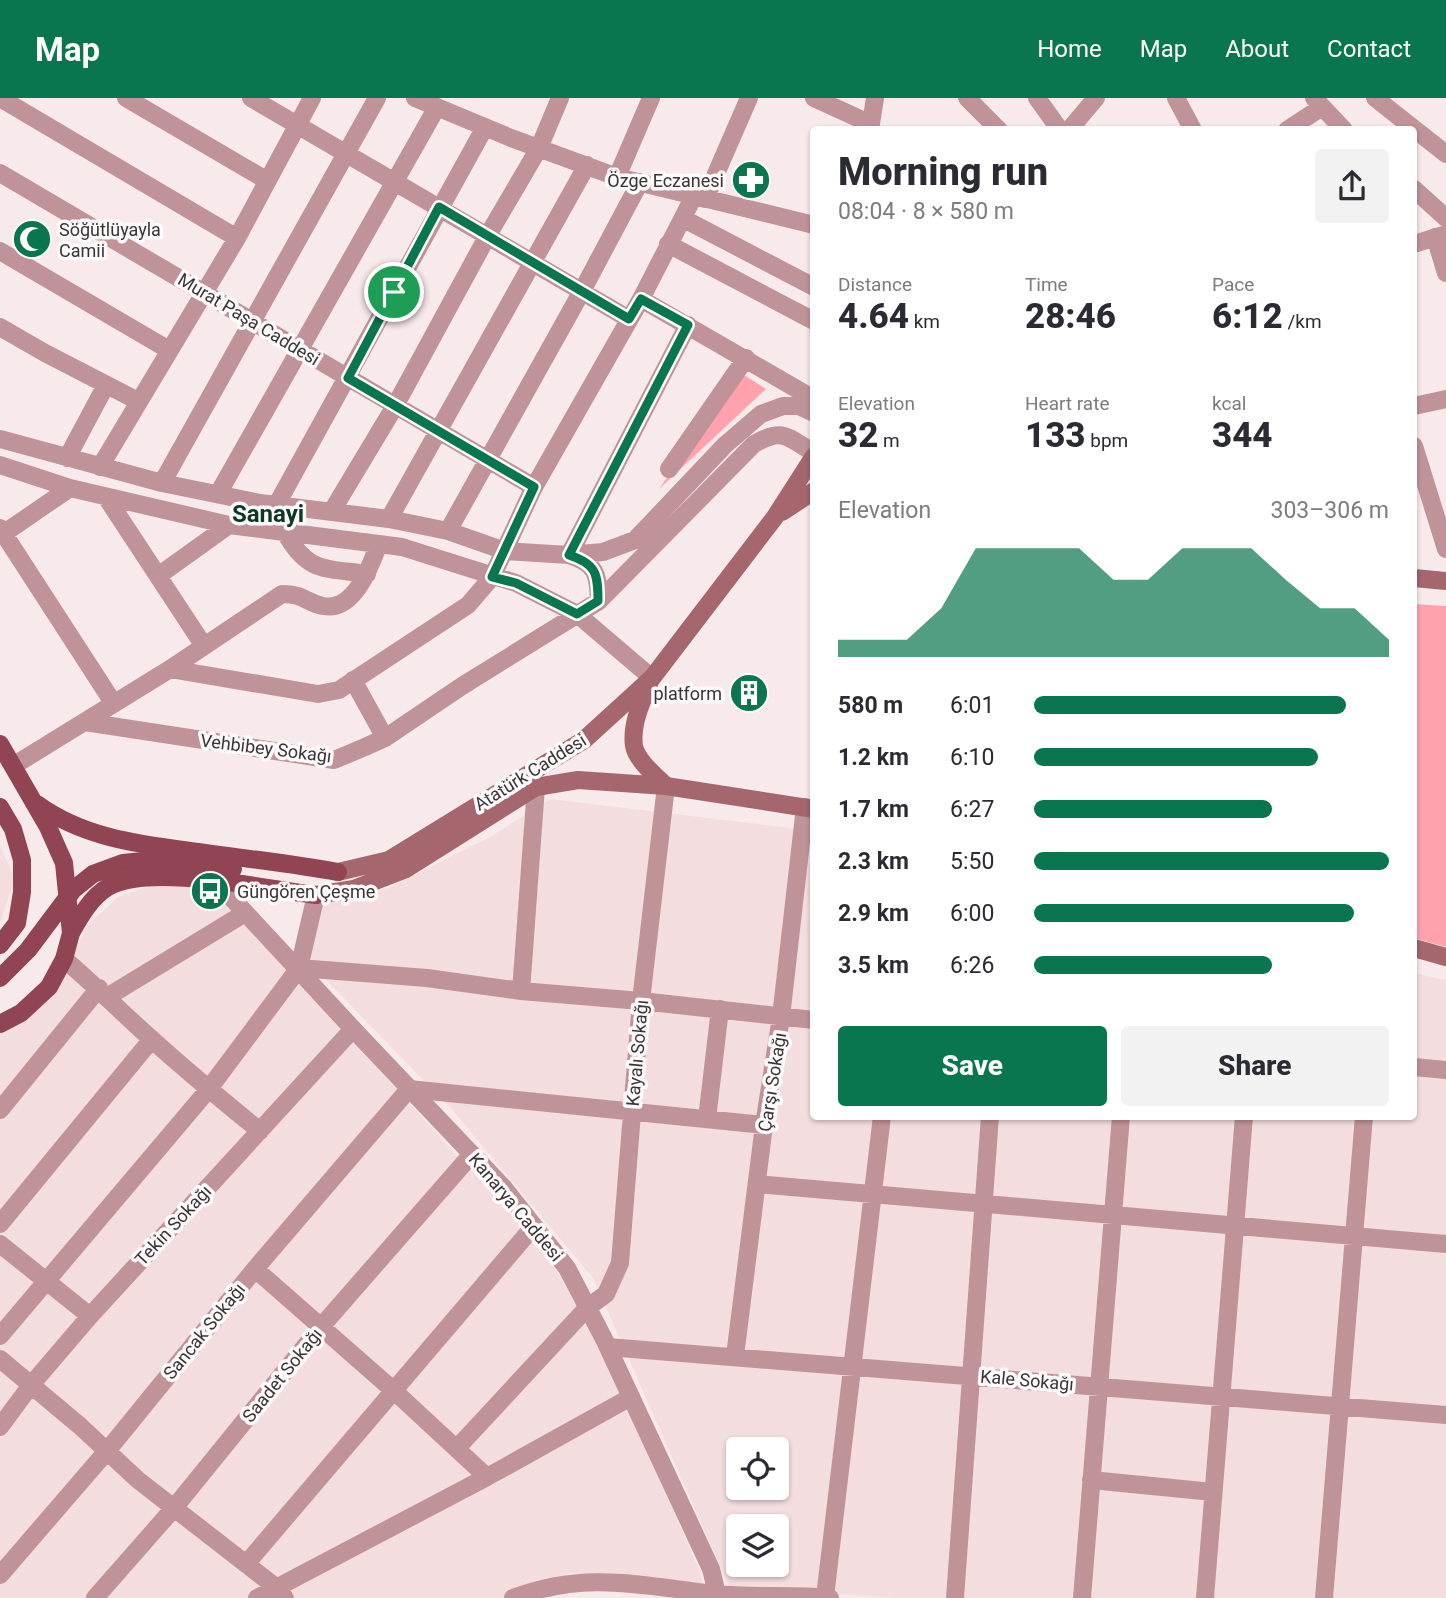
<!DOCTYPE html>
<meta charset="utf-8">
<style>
:root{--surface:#fff;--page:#f2f2f3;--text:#2b2b33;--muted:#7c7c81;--accent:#0a764f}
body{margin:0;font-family:Roboto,sans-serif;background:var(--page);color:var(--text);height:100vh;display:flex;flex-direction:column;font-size:26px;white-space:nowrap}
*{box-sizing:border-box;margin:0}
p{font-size:23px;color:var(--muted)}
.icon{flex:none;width:38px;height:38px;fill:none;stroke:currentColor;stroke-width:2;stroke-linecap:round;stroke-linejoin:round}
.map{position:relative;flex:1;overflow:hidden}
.details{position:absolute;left:810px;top:28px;width:607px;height:994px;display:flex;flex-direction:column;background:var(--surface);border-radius:7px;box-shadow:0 2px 5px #0004}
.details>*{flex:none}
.controls{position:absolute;left:726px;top:1339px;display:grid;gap:14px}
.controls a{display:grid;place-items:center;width:63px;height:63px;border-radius:7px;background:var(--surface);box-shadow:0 2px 5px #0004;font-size:35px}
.pin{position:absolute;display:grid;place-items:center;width:60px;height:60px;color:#fff;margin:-30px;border:4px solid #fff;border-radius:50%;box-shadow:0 2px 7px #0007}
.round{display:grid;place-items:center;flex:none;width:74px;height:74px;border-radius:7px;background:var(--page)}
.head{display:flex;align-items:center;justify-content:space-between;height:119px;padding:0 28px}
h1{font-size:38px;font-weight:800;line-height:52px}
.metrics{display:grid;grid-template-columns:repeat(3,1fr);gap:10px;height:119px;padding:7px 28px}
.metrics div{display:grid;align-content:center}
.metrics b{font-size:35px;font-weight:800}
.metrics small{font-size:19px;font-weight:400}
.metrics p{font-size:19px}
.chart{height:196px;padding:14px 28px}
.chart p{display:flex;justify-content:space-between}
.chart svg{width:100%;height:126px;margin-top:7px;fill:var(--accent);opacity:.7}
.button{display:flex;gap:14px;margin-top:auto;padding:14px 28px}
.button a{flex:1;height:80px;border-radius:7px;background:var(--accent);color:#fff;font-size:28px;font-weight:800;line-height:80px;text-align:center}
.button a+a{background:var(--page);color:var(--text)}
ul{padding:0 28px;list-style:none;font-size:23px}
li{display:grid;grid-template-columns:112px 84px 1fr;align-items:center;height:52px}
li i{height:18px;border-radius:9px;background:var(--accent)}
header{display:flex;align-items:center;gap:42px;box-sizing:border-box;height:98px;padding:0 35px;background:var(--accent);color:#fff}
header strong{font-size:33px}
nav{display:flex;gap:38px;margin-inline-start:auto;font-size:24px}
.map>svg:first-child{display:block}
.built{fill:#f4dddf;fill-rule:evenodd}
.green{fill:#ffa2ae}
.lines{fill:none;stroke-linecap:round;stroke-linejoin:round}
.minor{stroke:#c09398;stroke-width:18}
.tertiary{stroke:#c09398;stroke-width:18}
.secondary{stroke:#a5666e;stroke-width:18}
.primary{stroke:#914552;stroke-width:18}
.primary-bridge{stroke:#914552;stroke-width:18}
.route-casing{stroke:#fff;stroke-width:14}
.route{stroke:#0a764f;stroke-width:9}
.labels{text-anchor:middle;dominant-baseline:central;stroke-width:7;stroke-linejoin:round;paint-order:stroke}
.poi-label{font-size:18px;fill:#3a3435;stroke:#fdfafb;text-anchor:end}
.street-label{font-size:18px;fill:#3a3435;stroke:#fdfafb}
.district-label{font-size:24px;font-weight:bold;fill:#0b3926;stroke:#fdfafb}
</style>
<header>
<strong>Map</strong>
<nav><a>Home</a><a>Map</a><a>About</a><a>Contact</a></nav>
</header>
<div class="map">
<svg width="1446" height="1500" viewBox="0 0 1446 1500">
<rect width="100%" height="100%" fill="#f8eaeb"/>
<path class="built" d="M551,701L782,729L814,735V1018H1414V875L1446,882V1500H894L729,1488L593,1180L455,1015L308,863L324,803L388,790L490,739ZM738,1351H777V1390H738ZM738,1428H777V1466H738Z
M0,749L15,780L0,825Z
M161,784L215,794L545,1153L605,1257L700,1474L703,1486L570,1475L502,1500H0V934L56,892L87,828L118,799Z"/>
<path class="green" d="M741,275L766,291L659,391Z
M1414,506L1446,508V849L1414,840Z"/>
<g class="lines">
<path class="minor" d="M0,0L237,140
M126,0L266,82
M251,0L629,221
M415,0L511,40L617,79L814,127
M814,0L871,26
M967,0L999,32
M1037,0L1060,32
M1176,0L1193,32
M1314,0L1344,32
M1375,0L1446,56
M870,32L875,0
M1069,32L1096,0
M1287,32L1322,9
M0,75L534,389
M617,79L651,0
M1414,91L1446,120
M705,101L749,0
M684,121L814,189
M1435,139L1446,175
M668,146L814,223
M0,153L169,252
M641,201L814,301
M0,229L45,255L138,303
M1414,308L1446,301
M0,341L162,385L260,405L389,421L448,433L505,453L569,457L603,454L635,442L725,347L761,316L783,308H799L814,315
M1414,348L1446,451
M67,360L106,287
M0,367L70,390L229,427L402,449L516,485L577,516L652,580
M100,369L237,140L312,0
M669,371L746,260
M162,385L377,0
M218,396L437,9
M106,399L204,548
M277,406L485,29
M332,413L395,308L488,137L539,50L560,0
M389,421L587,67
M0,430L114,606
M448,433L582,193L640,84
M285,434C307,475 325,470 367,476
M0,438L70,390
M569,457L688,227
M569,457C596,466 598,475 599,503
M158,478L229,427
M170,571L318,596L339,592L468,507L492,479L534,389L641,201L694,98
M353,582L385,640
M85,624L334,662L365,649L385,640L462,588L599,503L754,346C783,329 787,339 814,355
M13,668L170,571L282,496C305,496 306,505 323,508C354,514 370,469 378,448
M64,861C89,882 112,905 136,927C176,964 218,999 260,1033
M299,870L427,880L521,893L641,903L814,922
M521,893L536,689
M107,899L245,815
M1414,969L1446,972
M0,1012L99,890
M707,1021L720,911
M757,1086L1446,1146
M0,1126L152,941
M0,1146L90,1218
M255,1171L393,1292L487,1379
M0,1238L208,992L299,870L316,797
M608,1249L1446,1317
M735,1258L764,1027L781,919L805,709
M0,1261L80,1328L138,1382L277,1490L285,1500
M0,1329L31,1287L90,1218L353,931
M457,1350L587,1210L606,1196L620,1165L641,903L666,688
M1091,1382L1213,1394
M246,1466L534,1128
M0,1477L107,1353L255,1171L409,991L764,1027
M825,1499L882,1018
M95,1500L174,1410L320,1230L472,1056
M257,1500L487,1379L631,1299
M955,1500L990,1018
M1082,1500L1121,1018
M1205,1500L1244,1018
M1324,1500L1364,1018"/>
<path class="tertiary" d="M1414,146L1446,136
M217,784L353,931L504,1090L567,1170L604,1241L711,1471L718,1500
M513,1500C587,1472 642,1488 716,1496C754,1500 792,1496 830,1500"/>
<path class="secondary" d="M782,414L814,393
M1414,480L1446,483
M649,587C641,605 631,627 634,648C637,663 656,678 666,688
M338,774L389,762L584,642L652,580L775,419L814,358
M316,797L354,791L406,771L536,689L578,682L666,688L814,711
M1414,850L1446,859"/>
<path class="primary" d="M0,646L48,729L64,765L71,835L64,861L49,889L21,915L0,926
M37,706C86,742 147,747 205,755C249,761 294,766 338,774
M0,709L13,731L22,762V794L17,825L0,847
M153,762L233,771
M71,835C80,819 91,799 108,789C149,765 266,791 316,797"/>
<path class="primary-bridge" d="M0,880L28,852L73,792L93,776L123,765L153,762"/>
</g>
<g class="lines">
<g class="route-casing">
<path id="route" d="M439,109L629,221L641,201L688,227L569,457C596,466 598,475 598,503L577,516L516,485L492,479L534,389L348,280Z"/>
</g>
<use href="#route" class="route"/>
</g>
<defs>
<g id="pharmacy-disc" transform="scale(2.0125)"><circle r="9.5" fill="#0a764f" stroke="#fdfafb"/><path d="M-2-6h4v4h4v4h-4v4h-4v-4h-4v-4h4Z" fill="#fff"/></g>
<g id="mosque-disc" transform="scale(2.0125)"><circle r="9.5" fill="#0a764f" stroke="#fdfafb"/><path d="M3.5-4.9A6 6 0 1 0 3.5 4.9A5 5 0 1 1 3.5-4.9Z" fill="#fff"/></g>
<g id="building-disc" transform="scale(2.0125)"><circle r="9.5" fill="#0a764f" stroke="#fdfafb"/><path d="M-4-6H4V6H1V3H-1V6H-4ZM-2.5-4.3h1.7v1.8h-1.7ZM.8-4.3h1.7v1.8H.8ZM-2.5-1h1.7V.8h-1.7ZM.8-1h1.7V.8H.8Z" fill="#fff"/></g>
<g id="bus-disc" transform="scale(2.0125)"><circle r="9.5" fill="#0a764f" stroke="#fdfafb"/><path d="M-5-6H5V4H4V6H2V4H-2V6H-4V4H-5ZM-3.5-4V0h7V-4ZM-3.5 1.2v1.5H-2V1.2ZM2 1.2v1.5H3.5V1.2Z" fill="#fff"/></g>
</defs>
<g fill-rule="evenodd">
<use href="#pharmacy-disc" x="751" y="82"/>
<use href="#mosque-disc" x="32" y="141"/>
<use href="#building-disc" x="749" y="595"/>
<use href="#bus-disc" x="210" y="793"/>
</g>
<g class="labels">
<g class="poi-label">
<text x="724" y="82">Özge Eczanesi</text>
<text x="59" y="131" text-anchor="start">Söğütlüyayla<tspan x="59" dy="21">Camii</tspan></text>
<text x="722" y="595">platform</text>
<text x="237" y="793" text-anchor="start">Güngören Çeşme</text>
</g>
<g class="street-label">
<text transform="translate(249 221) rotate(31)">Murat Paşa Caddesi</text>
<text transform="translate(266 650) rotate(7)">Vehbibey Sokağı</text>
<text transform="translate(530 674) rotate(-32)">Atatürk Caddesi</text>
<text transform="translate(637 955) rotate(-85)">Kayalı Sokağı</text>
<text transform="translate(772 984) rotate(-81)">Çarşı Sokağı</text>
<text transform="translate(516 1109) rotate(50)">Kanarya Caddesi</text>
<text transform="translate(173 1127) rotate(-47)">Tekin Sokağı</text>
<text transform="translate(204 1233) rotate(-51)">Sancak Sokağı</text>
<text transform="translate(282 1277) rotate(-51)">Saadet Sokağı</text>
<text transform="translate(1027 1282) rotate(5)">Kale Sokağı</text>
</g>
<g class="district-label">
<text x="268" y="416">Sanayi</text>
</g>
</g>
</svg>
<div class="controls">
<a><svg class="icon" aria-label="locate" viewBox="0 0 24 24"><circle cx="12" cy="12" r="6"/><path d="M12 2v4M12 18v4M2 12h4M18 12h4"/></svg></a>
<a><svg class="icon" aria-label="layers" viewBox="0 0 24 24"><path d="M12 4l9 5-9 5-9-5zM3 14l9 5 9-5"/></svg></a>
</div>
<div class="pin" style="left:394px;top:194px;background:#1e9e55"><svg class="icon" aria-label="arrive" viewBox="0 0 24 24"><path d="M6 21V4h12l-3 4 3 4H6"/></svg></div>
<section class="details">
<div class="head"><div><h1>Morning run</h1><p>08:04 · 8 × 580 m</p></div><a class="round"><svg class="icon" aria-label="share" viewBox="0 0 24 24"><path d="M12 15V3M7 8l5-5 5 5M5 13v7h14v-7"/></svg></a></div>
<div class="metrics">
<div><p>Distance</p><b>4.64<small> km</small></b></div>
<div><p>Time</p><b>28:46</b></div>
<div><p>Pace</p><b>6:12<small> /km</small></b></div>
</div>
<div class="metrics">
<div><p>Elevation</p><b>32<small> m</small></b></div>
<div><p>Heart rate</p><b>133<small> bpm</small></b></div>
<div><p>kcal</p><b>344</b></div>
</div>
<div class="chart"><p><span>Elevation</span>303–306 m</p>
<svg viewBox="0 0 160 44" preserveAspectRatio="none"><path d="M0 44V38L10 38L20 38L30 27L40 6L50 6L60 6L70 6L80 17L90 17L100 6L110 6L120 6L130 17L140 27L150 27L160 38V44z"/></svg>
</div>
<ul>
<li><b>580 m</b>6:01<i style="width:88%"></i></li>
<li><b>1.2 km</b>6:10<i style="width:80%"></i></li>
<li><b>1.7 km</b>6:27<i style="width:67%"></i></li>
<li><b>2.3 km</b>5:50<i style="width:100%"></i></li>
<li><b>2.9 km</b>6:00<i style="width:90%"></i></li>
<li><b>3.5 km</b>6:26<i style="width:67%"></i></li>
</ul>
<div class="button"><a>Save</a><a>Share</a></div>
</section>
</div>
